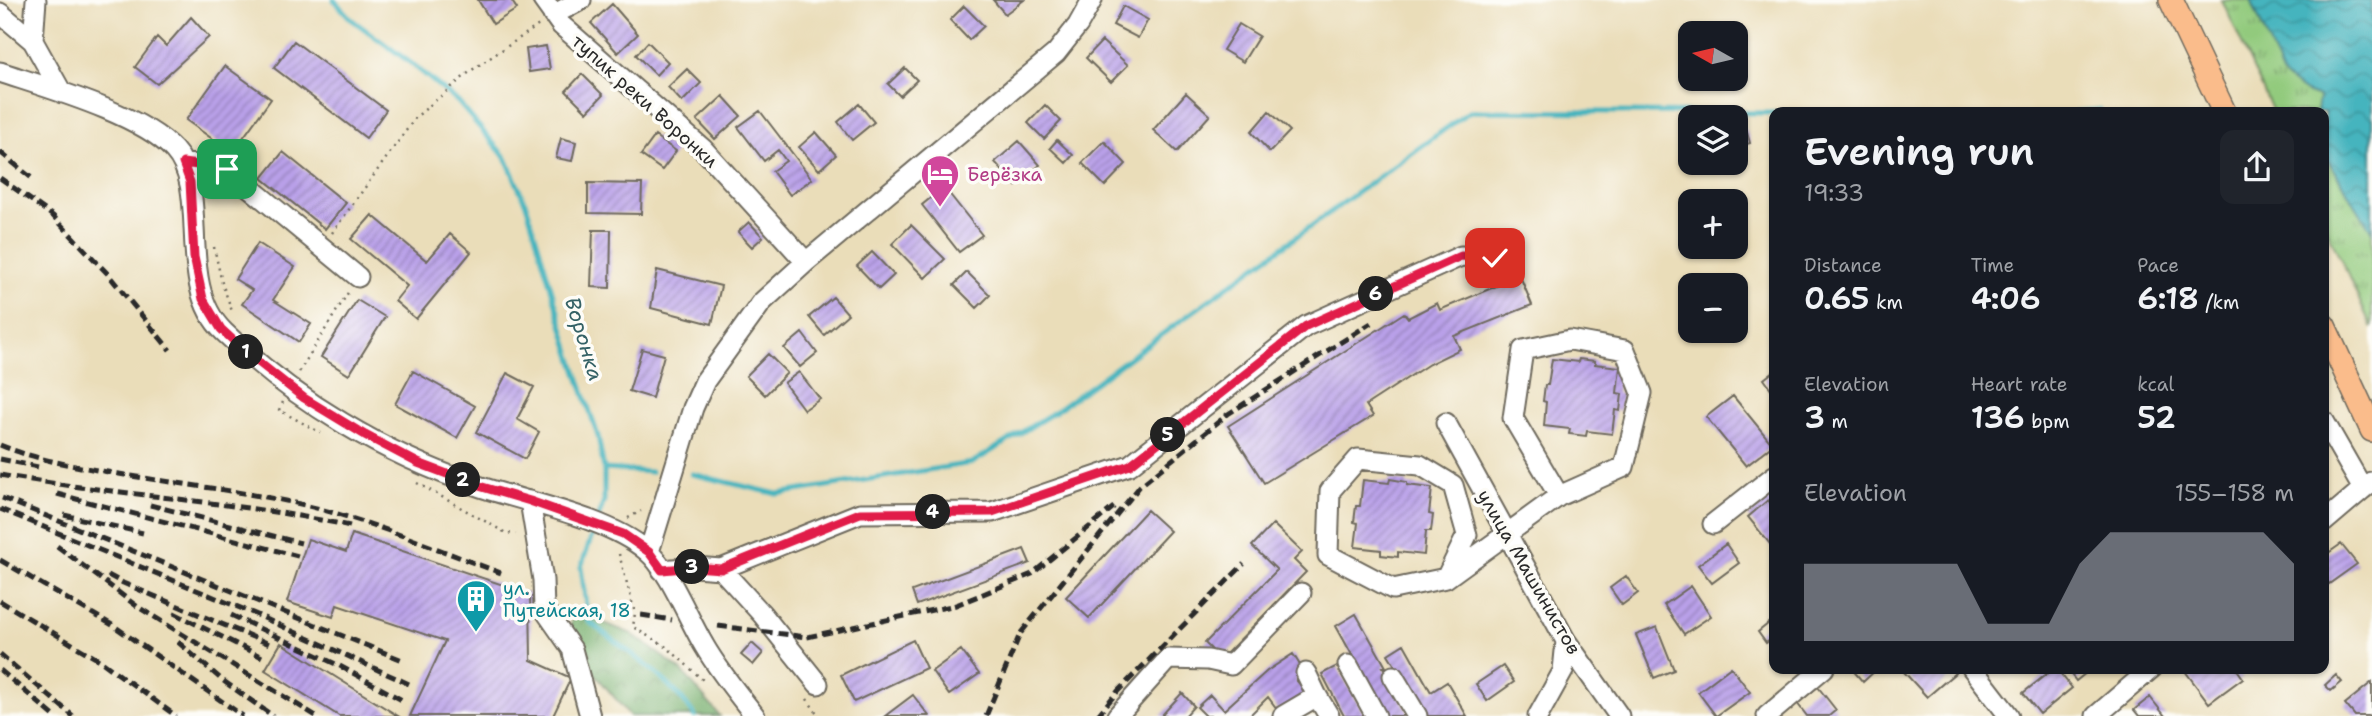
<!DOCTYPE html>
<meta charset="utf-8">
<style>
:root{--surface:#171b24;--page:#20242c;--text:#f1f3f6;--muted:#9ea1a6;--accent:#8c9099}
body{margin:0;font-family:"Shantell Sans",sans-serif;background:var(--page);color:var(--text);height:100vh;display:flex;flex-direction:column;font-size:26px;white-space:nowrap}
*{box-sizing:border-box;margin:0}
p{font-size:23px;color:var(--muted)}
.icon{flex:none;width:38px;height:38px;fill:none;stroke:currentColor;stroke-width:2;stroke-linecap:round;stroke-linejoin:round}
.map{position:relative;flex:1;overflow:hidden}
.details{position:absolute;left:1769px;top:107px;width:560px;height:567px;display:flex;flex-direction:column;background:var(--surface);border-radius:14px;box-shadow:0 2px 5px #0004}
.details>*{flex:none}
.needle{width:46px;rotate:278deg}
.buttons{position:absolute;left:1678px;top:21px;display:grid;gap:14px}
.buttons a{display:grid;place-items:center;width:70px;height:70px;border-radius:14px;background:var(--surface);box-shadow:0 2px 5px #0004;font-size:35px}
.pin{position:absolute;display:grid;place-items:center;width:60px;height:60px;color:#fff;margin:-30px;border-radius:14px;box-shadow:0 4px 10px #0006}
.km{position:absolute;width:35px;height:35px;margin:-18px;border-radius:50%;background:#222;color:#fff;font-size:19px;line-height:35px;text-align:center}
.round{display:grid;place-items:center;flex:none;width:74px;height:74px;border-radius:14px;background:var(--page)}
.summary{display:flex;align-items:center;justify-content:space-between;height:119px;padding:0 35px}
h1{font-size:38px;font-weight:600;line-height:52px}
.metrics{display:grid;grid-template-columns:repeat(3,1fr);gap:10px;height:119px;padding:7px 35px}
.metrics div{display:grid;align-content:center}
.metrics b{font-size:30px;font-weight:600}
.metrics small{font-size:19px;font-weight:400}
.metrics p{font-size:19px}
.chart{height:196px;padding:14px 35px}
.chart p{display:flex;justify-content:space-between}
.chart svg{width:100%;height:126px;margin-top:7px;fill:var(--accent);opacity:.7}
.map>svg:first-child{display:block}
.forest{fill:url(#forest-crowns);stroke:#506c4c;stroke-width:2}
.park{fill:url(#park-tufts);stroke:#5e7a54;stroke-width:2}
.water{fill:url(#water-waves);stroke:#387074;stroke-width:2}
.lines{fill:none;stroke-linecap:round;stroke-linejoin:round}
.stream{stroke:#45b4be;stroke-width:5}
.building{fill:url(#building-hatch)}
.minor-casing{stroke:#6e695d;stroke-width:23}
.major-casing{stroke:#6e695d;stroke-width:26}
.path{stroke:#6e695d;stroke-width:2.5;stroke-dasharray:2 5;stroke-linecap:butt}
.minor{stroke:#fff;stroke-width:19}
.major{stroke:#fabc8b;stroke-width:23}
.rail{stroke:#2b2b2b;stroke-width:5;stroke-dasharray:10 5;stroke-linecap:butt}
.route-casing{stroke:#fff;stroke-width:14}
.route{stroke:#e11d48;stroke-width:9}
.labels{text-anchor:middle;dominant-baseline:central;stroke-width:7;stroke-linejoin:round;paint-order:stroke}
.street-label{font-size:19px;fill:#2b2b2b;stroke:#fdfcf7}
.hotel-label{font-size:19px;fill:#b23c85;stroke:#fdfcf7;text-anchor:start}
.culture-label{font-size:19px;fill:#0d838f;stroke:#fdfcf7;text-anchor:start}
.water-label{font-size:21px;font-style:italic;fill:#356266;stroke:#fdfcf7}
</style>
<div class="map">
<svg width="2372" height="716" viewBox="0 0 2372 716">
<defs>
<pattern id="forest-crowns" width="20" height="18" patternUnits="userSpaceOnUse" patternTransform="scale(1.75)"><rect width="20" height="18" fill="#75ae6c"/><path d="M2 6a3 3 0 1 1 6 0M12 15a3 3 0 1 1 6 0" fill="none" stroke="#608e59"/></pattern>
<pattern id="park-tufts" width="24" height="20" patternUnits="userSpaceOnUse" patternTransform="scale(1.75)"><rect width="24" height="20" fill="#92ca7d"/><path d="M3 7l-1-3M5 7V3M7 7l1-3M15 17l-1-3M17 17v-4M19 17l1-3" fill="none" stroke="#77a467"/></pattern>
<pattern id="water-waves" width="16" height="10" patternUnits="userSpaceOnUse" patternTransform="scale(1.75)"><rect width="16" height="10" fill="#45b4be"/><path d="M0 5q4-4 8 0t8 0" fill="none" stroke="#3a939b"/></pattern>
<pattern id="building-hatch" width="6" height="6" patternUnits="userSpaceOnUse" patternTransform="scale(1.75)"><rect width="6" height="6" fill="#b9a0e9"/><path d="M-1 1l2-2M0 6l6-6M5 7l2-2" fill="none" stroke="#9783bd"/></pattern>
</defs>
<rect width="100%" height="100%" fill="#fdfcf7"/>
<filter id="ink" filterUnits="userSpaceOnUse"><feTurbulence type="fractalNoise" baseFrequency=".0143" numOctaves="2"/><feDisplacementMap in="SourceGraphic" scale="14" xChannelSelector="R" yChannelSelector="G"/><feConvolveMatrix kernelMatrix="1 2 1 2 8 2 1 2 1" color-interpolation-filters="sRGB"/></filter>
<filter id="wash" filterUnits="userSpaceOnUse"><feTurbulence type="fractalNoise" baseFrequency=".00686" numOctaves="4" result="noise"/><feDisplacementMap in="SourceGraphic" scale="28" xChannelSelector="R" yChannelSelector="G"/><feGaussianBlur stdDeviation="1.57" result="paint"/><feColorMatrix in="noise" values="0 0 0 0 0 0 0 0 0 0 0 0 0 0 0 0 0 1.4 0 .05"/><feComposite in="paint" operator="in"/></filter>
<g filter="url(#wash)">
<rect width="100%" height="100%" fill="#eaddb9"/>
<path class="forest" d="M574,611L632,634L682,671L720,716H630L594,673L570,628Z"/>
<path class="park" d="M2222,0H2372V328L2324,223V112H2273Z"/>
<path class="water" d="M2251,0H2372V232L2324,154V112H2317L2319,97L2306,92L2283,76Z"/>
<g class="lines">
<path class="stream" d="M334,0L351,19L412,64L458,102L506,158L527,207L571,355L598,436L604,469V501L581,567L588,621C624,649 669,677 695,716
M2075,112L2100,110
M604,469L651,472
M692,474L777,494L972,463L1056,411L1470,111L1774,113"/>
</g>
<g id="blocks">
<path class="building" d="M478,0H511L517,9L493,24Z
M993,0H1024L1005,14Z
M612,4L638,34L618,53L591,23Z
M964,6L984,26L969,40L950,20Z
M1123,6L1148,20L1138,38L1113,25Z
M191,17L209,37L157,84L135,67L157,37L166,46Z
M1239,24L1259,36L1243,62L1223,50Z
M294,41L386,110L366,138L274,68Z
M1102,41L1128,65L1111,82L1086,58Z
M648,42L668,62L656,75L636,55Z
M546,46L550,69L529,72L526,49Z
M225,66L271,99L232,153L186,120Z
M905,68L917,80L900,96L888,84Z
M687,69L701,83L682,102L668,87Z
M582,74L603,95L587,112L566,91Z
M1186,93L1210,115L1177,152L1153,130Z
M723,96L741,116L715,139L697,120Z
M859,104L874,122L852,140L838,122Z
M1045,105L1061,121L1044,139L1028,123Z
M760,111L812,179L790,195L772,171L786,161L778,150L764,161L738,127Z
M1269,111L1290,131L1270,152L1251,132Z
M1746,129L1750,143L1736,147V131Z
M816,132L836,155L819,170L799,147Z
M655,136L676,151L662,170L641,155Z
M561,138L576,142L572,161L556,158Z
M1057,140L1073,155L1066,163L1050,148Z
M1019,141L1040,165L1016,186L995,162Z
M1104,141L1126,164L1105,186L1082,163Z
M283,152L346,203L325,229L262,178Z
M588,183L642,184L641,214L588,213Z
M944,187L982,235L959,252L922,205Z
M372,215L427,261L450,234L471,252L416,319L395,301L407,286L351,239Z
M749,222L763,237L752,247L738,232Z
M911,225L945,259L925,278L892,244Z
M593,230H611L610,288L591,287Z
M258,243L295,267L273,300L311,324L299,342L242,304L252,290L235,279Z
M872,252L894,275L879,289L857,266Z
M657,270L721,286L712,324L651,308Z
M967,272L990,295L977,308L954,285Z
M1520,276L1532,305L1454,336L1460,349L1429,364L1366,405L1373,416L1264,483L1228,426L1404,313L1408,318L1437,303L1440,310Z
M833,297L848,314L824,335L809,317Z
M357,300L385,317L349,375L321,357Z
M802,333L817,353L800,367L784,348Z
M642,349L664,355L652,398L629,391Z
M768,354L787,373L765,395L746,376Z
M1552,359L1578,362L1579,359L1595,361V364L1620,367L1617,393L1622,394L1620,411L1615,410L1612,434L1587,431L1586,436L1569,434L1570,429L1544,426L1546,402L1543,401L1545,385H1548Z
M413,371L475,406L457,438L395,404Z
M1774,371V393L1764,379Z
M799,372L820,399L804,410L784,383Z
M507,373L534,387L517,419L539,432L525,459L476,432Z
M1733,396L1773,445L1746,466L1706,417Z
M1390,479L1407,482V485L1432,488L1429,514L1433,515L1431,531H1426L1424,555L1398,552V557L1381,555V550L1355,547L1358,523L1354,522L1356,506H1360L1363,480L1389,483Z
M1768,500L1774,508V549L1748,517Z
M1147,510L1170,531L1089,618L1066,597Z
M1273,524L1302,552L1294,560L1306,572L1221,659L1205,643L1277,570L1252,546Z
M352,534L530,594L531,660L571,678L553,716H410L445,641L337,605L333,617L287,602L308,539L346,552Z
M1726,544L1739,563L1712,583L1698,565Z
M2341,544L2357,564L2329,584L2324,577V556Z
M1024,549L1030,563L917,605L912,591Z
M1626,576L1638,593L1622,605L1610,588Z
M1691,586L1711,616L1684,634L1664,605Z
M1356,614L1386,667H1383L1410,716H1386L1336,626Z
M1774,619V637L1766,643L1758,632Z
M1657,627L1674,670L1654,678L1636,635Z
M913,640L926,668L854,702L841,675Z
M281,643L398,716H339L265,670Z
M752,643L763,653L753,665L741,655Z
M1404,644L1431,692L1447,682L1467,716H1426L1388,654Z
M961,650L979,674L949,695L932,671Z
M1293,654L1305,673L1296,680L1307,692L1280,713L1268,697L1249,716H1206L1197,707L1210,695L1224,710L1267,671Z
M1337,666L1365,716H1344L1322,674Z
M1503,666L1514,682L1487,701L1476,684Z
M1731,667L1750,692L1716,716L1698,692Z
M1851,668H1878L1863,682Z
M1908,668H1951L1955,673L1927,697L1904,672Z
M2054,668H2056L2072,688L2040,714L2023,693Z
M2066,668H2092L2076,681Z
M2189,668H2236L2243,678L2209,703L2185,671Z
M2336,675L2342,682L2331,691L2325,685Z
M2372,682V714L2369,716H2355L2345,704Z
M1818,687L1836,710L1829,716H1807L1797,703Z
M1182,693L1194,706L1185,716H1161Z
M913,695L929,716H885Z
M2150,697L2165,716H2139L2134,710Z"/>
</g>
</g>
<g filter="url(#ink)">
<use href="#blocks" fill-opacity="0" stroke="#6e695d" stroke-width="2"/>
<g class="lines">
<g class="minor-casing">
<path id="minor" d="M543,0L561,25L703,149L806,262
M0,13L33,41L62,93
M553,15L581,0
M33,41L36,0
M0,72C48,88 141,114 174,150C212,191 174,284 224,332C295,401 384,454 478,486C528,503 607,517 647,551C669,569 689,621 705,647C719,671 738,694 755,716
M183,163L227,169L358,277
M2324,421L2363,489
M1446,423L1566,641L1619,716
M530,501L543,580L544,609L572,649L590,716
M2324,522L2371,482
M1713,524L1774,476
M649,552L693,408L705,381L762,302L806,262L1056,53L1078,25L1092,0
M721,569L762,614L818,684
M662,570L695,567L721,569L860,513L992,512L1130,465L1306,326L1461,256L1495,258
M1446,578L1467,535L1453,485L1420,465L1358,459L1330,491L1328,555L1393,589L1446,578L1559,496L1624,467L1642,393L1625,350L1570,340L1523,350L1513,418L1559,496
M1348,665L1376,716
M1972,668L2009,716
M1306,673L1317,696
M1393,676L1417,716
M1117,716L1168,659L1208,660L1231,665L1301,593
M1283,716L1317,696L1329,716
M1538,716L1563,671L1566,641
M1767,716L1824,668
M2096,716L2152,668"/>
</g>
<g class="major-casing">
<path id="major" d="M2171,0L2224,112
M2324,326L2372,430"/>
</g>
<path class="path" d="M332,233L416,117L472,70L539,25
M214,247L222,283L232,311
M299,372L349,291
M283,402L279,410L321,433
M417,483L506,533L516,534
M628,518L641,511
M619,554L635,613L633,627L668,648L704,681
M807,699L819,716"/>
<use href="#minor" class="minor"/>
<use href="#major" class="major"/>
<path class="rail" d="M0,152L34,180
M0,178L53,216L107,273L170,350
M0,445C31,458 64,464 97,470C160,482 223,488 286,501C360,516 430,547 501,573
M0,459L38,467
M0,475C116,495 235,501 350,526
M57,494L298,556
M2,498L405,661
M150,505L301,543
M0,509L255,614L409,684
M64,515L143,533
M57,546L138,607L316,716
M0,560L114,626L243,716
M108,575L123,583L272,645
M0,601L99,660L176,716
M174,613L262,657
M231,615L338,665L402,700
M641,615L672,620
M718,626L807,637L956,605L1032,574L1115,506
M178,642L222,680L273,716
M0,654L73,716
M0,670L54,716
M986,716L1020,634L1140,486L1228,414L1371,323
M1097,716L1118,691L1244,564"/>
</g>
</g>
<g class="lines" filter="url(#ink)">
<g class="route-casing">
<path id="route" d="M227,169L183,163L190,182L194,257L203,299L221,329L247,353L304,398L365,435L418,463L479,486L530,501L623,534L649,552L662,570L695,567L721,569L860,513L992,512L1130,465L1306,326L1461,256L1495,258"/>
</g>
<use href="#route" class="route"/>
</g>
<defs>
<g id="hotel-pin" transform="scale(2.0125)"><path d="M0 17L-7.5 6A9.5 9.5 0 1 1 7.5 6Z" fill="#d1479c" stroke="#fdfcf7"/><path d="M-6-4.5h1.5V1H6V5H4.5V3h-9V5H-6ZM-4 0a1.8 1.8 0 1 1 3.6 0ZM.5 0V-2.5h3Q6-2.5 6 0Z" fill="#fff"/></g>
<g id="building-pin" transform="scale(2.0125)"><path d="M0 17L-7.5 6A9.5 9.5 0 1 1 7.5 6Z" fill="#0f9aa8" stroke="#fdfcf7"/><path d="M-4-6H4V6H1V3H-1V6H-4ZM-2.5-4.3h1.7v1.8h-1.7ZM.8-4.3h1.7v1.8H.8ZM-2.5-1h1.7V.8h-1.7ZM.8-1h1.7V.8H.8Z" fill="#fff"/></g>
</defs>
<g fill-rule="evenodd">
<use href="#hotel-pin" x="940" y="174"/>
<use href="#building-pin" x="476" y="599"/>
</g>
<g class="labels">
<g class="street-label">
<text transform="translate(645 101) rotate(42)">тупик реки Воронки</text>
<text transform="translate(1529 572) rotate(60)">улица Машинистов</text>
</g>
<g class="hotel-label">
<text x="967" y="174">Берёзка</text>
</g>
<g class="culture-label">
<text x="503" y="588">ул.<tspan x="503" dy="22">Путейская, 18</tspan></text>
</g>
<g class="water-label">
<text transform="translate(584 339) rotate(73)">Воронка</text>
</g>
</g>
</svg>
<div class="buttons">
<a><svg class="needle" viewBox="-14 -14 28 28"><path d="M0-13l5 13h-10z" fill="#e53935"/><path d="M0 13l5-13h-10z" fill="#9ea1a6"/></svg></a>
<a><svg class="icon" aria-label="layers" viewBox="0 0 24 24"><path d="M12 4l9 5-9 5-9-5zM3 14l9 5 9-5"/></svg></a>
<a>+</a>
<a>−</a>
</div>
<div class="pin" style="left:227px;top:169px;background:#1e9e55"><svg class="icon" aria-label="arrive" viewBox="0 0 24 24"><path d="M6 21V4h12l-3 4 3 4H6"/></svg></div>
<div class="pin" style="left:1495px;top:258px;background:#d93025"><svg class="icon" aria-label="check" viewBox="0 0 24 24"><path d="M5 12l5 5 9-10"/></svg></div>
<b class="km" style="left:246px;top:352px">1</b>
<b class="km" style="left:463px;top:480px">2</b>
<b class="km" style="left:692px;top:567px">3</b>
<b class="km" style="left:933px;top:512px">4</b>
<b class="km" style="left:1168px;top:435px">5</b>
<b class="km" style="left:1376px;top:294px">6</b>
<section class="details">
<div class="summary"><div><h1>Evening run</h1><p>19:33</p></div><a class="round"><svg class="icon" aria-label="share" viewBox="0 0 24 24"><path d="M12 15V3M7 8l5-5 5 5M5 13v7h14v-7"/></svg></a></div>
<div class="metrics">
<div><p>Distance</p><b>0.65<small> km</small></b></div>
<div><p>Time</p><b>4:06</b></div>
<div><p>Pace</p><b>6:18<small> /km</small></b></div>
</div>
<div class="metrics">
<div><p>Elevation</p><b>3<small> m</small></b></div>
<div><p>Heart rate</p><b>136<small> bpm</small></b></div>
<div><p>kcal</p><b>52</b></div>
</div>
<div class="chart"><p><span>Elevation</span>155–158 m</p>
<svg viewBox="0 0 160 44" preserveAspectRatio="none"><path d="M0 44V17L10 17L20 17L30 17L40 17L50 17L60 38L70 38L80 38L90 17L100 6L110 6L120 6L130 6L140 6L150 6L160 17V44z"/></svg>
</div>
</section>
</div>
